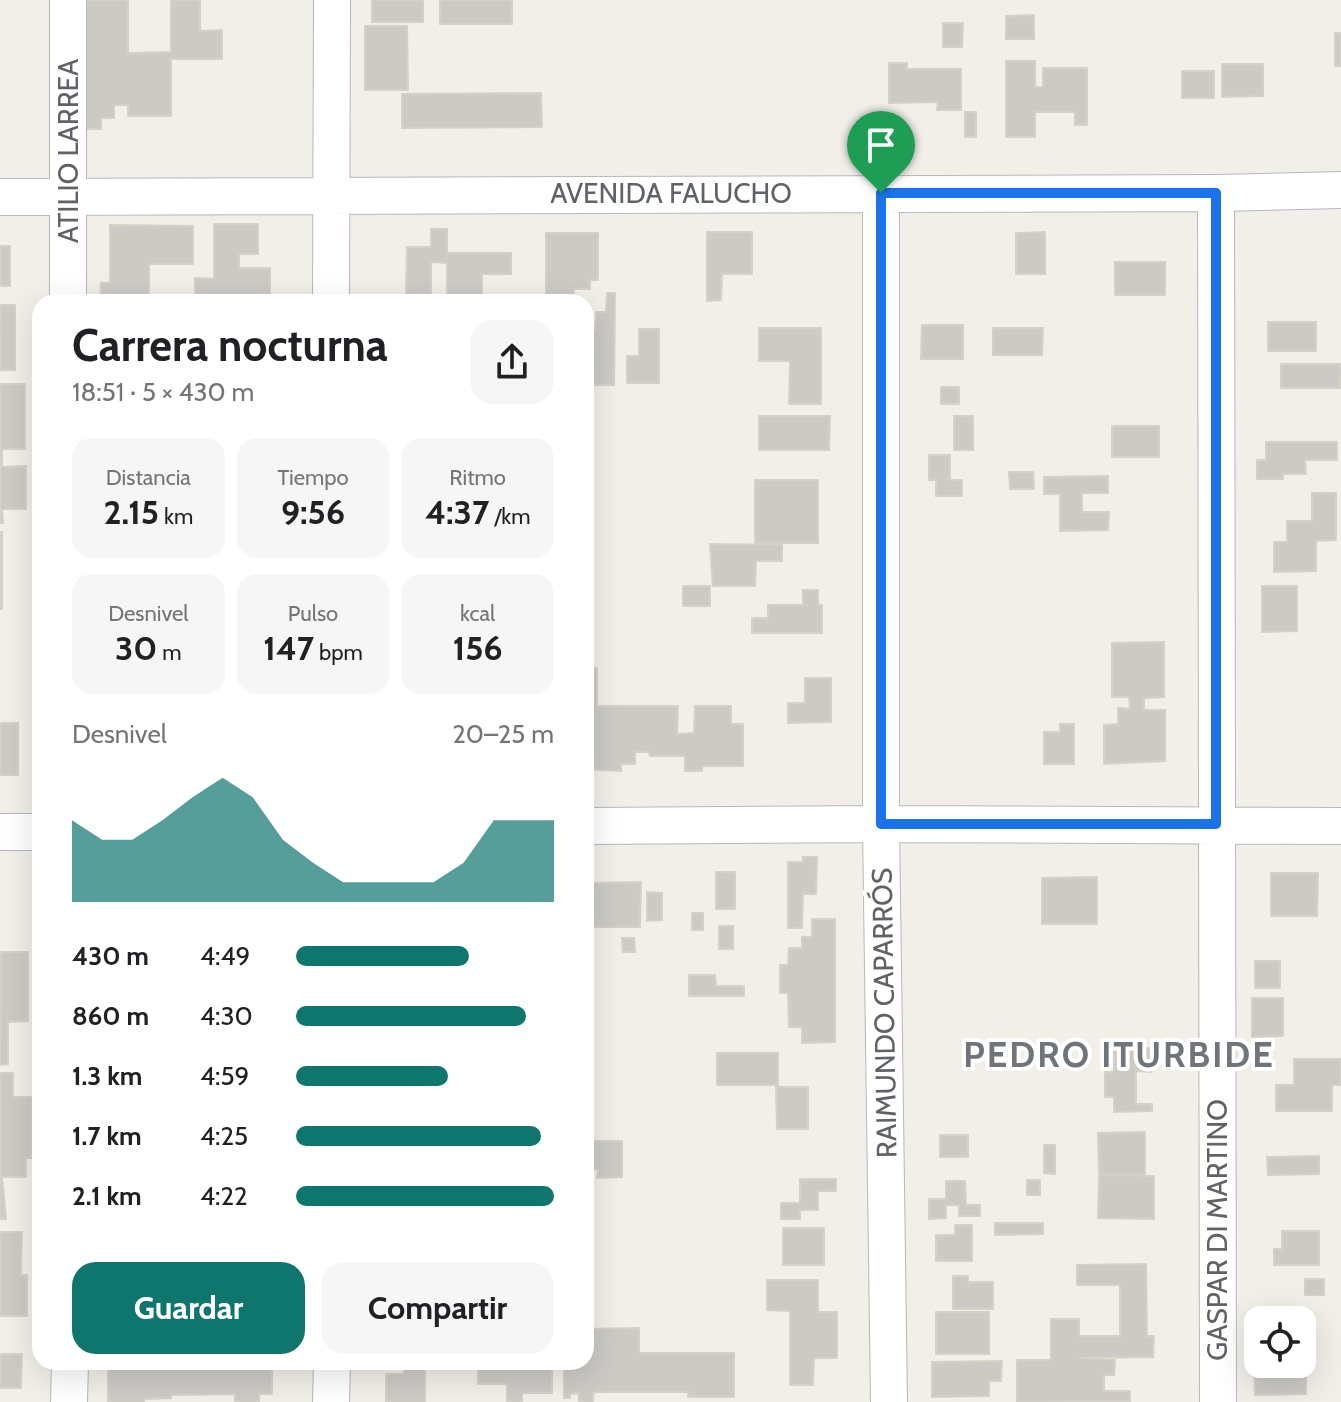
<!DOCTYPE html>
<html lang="es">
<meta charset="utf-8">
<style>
:root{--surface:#fff;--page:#f6f6f6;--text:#202124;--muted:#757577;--accent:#0f766e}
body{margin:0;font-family:Cabin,sans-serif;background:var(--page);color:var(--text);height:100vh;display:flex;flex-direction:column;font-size:30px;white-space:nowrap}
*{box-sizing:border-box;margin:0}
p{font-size:26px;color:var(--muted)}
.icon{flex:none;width:44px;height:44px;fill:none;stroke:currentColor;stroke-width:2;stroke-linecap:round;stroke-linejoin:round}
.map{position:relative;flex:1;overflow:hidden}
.panel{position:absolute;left:32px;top:294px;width:562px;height:1076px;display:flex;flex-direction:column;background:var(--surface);border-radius:24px;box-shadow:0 8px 32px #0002}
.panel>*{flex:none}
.buttons{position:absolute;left:1244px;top:1306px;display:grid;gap:16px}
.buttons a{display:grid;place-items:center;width:72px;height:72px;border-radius:16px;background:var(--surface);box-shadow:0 8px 32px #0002;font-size:40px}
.pin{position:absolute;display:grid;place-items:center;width:68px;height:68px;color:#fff;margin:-82px -34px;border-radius:50% 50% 50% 0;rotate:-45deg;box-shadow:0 0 8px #0007}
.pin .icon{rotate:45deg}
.round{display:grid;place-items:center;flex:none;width:84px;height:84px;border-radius:24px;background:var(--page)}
.summary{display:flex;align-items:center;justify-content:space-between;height:136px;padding:0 40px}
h1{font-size:44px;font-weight:800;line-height:60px}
.stats{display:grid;grid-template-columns:repeat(3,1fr);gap:12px;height:136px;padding:8px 40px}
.stats div{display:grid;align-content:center;border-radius:20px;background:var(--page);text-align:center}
.stats b{font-size:34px;font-weight:800}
.stats small{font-size:22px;font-weight:400}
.stats p{font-size:22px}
.chart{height:224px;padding:16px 40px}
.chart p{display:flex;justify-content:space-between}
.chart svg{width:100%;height:144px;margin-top:8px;fill:var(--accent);opacity:.7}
.cta{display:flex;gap:16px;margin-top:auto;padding:16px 40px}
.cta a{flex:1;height:92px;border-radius:24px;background:var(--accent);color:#fff;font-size:32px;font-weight:800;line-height:92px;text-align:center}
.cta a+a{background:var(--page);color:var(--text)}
ul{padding:0 40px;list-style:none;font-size:26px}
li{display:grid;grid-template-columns:128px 96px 1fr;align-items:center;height:60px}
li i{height:20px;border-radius:10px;background:var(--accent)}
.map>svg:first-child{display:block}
.building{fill:#cccac5;stroke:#d6d1c6;stroke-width:2}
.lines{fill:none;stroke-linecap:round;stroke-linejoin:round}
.minor-casing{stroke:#b5b8bc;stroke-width:38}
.minor{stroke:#fff;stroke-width:36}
.route-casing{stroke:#fff;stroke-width:16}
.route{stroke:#1a73e8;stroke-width:10}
.labels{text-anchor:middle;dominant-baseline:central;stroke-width:8;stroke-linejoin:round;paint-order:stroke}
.street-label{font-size:28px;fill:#5f6368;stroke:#fff}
.district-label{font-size:36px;font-weight:bold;letter-spacing:2px;fill:#70757a;stroke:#fff}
</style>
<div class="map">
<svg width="1341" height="1402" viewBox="0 0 1341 1402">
<rect width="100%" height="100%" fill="#f1efe8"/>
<path class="building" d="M79,0H128V53L171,52V0H200V31L222,30V59H171V116H128V105H114V118H101V129H79Z
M372,0H423V22H372Z
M440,0H512V24H440Z
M1034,15V39H1006V16Z
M943,23H963L962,47H943Z
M365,26H407L408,90H365Z
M1335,33H1341V66H1335Z
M1006,61H1035V87H1043V68H1087V125H1075V112H1035V137H1006Z
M889,63H907V69H961V110H937L938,102L889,103Z
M1222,64H1263V96L1222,97Z
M1182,71H1214V98H1182Z
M541,93L542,127L402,128V94Z
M965,112H976V137H965Z
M214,224H258V254H239V268H270V302H195V278L214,279Z
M110,225L193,226V264H149V302H100L101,283H110Z
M431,229H447V253H511V274H482V302H447V263L431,262V294L406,295L407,247H431Z
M707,232H752V274H722L721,300L707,301Z
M1045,232V274H1016V233Z
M546,233H598V280H590V289H574V302H546Z
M0,246H10V286H0Z
M1115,262H1165V295H1115Z
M607,293H615L614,385H586V331H595L596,312H606Z
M0,305H15V370H0Z
M1268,322H1316V351H1268Z
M922,325H963V359H921Z
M759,328H821V404H789L790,361H759Z
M993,328H1043L1042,355H993Z
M639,329H659V383H627V356H639Z
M1281,364H1341L1340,388H1281Z
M0,384H25V449H2V467L26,466V509H2L3,523H0Z
M941,387H959V404H941Z
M759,416H830L829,450H759Z
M954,416H973V450H954Z
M1112,426H1159V457H1112Z
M1266,442H1337V460H1305L1306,474H1283V479H1257V460H1266Z
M929,455H950V480H962V496H936V480H929Z
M1009,472H1033L1034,489H1010Z
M1108,476V493H1082V512H1109L1108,530L1060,531V494H1044V477Z
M755,480H818V543H755Z
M1312,493H1336V540L1316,541V571L1274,572V542H1287V521H1312Z
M0,532H2V609H0Z
M710,544L782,545V561H756L755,586H713Z
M683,586H710V606H683Z
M1262,586H1297V631L1262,632Z
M803,590H818V605H822V633H752V618H768V605H803Z
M1164,642V697L1144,698V710H1165V761L1104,764V725L1118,724V708L1130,709L1129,697H1112V643Z
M586,668H597V706H678L677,734L694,733L695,706H731V724H743V766H702V771H685V756H650L649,752H635V764H621V771L586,769Z
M805,678H831V722L788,723V703H805Z
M0,723H18V775H0Z
M1060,724H1074V764H1044V732H1060Z
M803,857H817L816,894H803L802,928H788V862H803Z
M590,868V883L641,882L640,927H587L586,869Z
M716,872H735V909H716Z
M1271,873H1318L1317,916H1271Z
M1097,877V924H1042V878Z
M647,892L662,893V920L647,921Z
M692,913H703V930H692Z
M812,919H835V1042L802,1043V1027H789L788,993H780V965H788L789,948H802V937H812Z
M719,926H733V949H719Z
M622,938H634L635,952H623Z
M1,952H28V1021L8,1022V1064L0,1065Z
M1255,961H1280V988H1255Z
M689,975H715L716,986H744V996H689Z
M1252,998H1283V1036L1252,1037Z
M1114,1048H1150L1151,1072L1136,1071V1104H1152V1111L1114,1112V1097H1105V1072H1114Z
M717,1053H778V1085H717Z
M1294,1059H1341V1085H1332V1111H1276V1085H1294Z
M0,1073H13V1097H32L31,1158H26V1177H2L6,1219H0Z
M776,1087H808V1129H777Z
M1145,1132V1175H1099L1098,1133Z
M940,1135H968V1157H940Z
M586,1141H622V1177L597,1178L598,1169H586Z
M1044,1145H1055V1174L1044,1173Z
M1319,1156V1174L1268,1175L1267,1157Z
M1099,1175L1154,1176V1219L1098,1218Z
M800,1179H836V1191H818V1210H800V1219H781V1203H800Z
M1027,1180H1040V1195H1027Z
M946,1181H965L966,1205H980V1216H959V1205H946V1218L929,1219V1199H946Z
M995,1223H1043V1234L995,1235Z
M955,1225H972V1261H936V1235H955Z
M783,1228H824V1265H783Z
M1282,1231H1319V1265H1274V1249H1282Z
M0,1232H22L21,1275H27V1316H0Z
M1146,1264L1147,1336H1154L1153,1357L1079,1358L1115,1359L1114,1375H1104V1391H1130V1401L1017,1402V1360H1051V1319H1079V1336H1120V1285H1077V1265Z
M953,1276H968V1282H993V1309H953Z
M1305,1279H1324V1295H1305Z
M767,1280H818V1312H837V1358H814L813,1385H790V1311L767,1310Z
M1255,1310H1304V1331L1302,1320H1258V1330H1255Z
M936,1312H989V1354H936Z
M639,1328V1353H734V1397H688V1392H598L593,1393V1402H579V1393L570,1394V1398H564V1362H586V1329Z
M1254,1348H1258V1364H1302V1348H1306V1394L1255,1395Z
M0,1354H22L21,1388H0Z
M1002,1361L1001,1381H989V1396L932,1397V1362Z
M108,1362H144V1366L272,1365V1394H259V1402H235V1394L171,1395V1398L144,1399V1402H108Z
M405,1362H425V1402H386V1374H404Z
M478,1362H552V1393H522V1402H507V1384H478Z"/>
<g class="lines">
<g class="minor-casing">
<path id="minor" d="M68,0V302
M881,193V824L889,1402
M1216,193L1218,1402
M0,197L1216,193L1341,190
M331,302L332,0
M586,826L881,824L1341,826
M0,832H40
M69,1402L70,1362
M331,1402L332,1362"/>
</g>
<use href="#minor" class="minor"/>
</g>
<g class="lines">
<g class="route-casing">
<path id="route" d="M881,193H1216V824H881Z"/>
</g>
<use href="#route" class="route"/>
</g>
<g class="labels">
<g class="street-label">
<text transform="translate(68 151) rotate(-90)">ATILIO LARREA</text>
<text x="671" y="193">AVENIDA FALUCHO</text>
<text transform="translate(884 1013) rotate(-91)">RAIMUNDO CAPARRÓS</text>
<text transform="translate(1217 1230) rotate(-90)">GASPAR DI MARTINO</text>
</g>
<g class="district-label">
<text x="1119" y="1054">PEDRO ITURBIDE</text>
</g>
</g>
</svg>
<div class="buttons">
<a><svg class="icon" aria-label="locate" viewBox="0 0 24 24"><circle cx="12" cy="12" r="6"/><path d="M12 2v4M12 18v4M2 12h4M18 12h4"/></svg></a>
</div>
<div class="pin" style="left:881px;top:193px;background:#1e9e55"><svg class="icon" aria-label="arrive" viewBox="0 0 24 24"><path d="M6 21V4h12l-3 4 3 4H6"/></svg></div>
<section class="panel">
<div class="summary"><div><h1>Carrera nocturna</h1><p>18:51 · 5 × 430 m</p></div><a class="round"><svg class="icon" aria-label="share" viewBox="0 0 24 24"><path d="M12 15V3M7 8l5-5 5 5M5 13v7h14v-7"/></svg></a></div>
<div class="stats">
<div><p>Distancia</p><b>2.15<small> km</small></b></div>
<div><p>Tiempo</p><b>9:56</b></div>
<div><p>Ritmo</p><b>4:37<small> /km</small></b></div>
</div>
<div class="stats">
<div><p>Desnivel</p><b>30<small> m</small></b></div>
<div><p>Pulso</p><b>147<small> bpm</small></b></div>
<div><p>kcal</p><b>156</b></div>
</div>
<div class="chart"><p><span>Desnivel</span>20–25 m</p>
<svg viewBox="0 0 160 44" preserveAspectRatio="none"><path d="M0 44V19L10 25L20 25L30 19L40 12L50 6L60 12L70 25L80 32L90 38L100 38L110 38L120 38L130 32L140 19L150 19L160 19V44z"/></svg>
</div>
<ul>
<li><b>430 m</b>4:49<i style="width:67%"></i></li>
<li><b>860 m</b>4:30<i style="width:89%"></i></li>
<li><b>1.3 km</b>4:59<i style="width:59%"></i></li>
<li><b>1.7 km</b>4:25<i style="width:95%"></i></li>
<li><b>2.1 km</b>4:22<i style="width:100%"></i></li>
</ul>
<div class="cta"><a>Guardar</a><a>Compartir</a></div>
</section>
</div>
